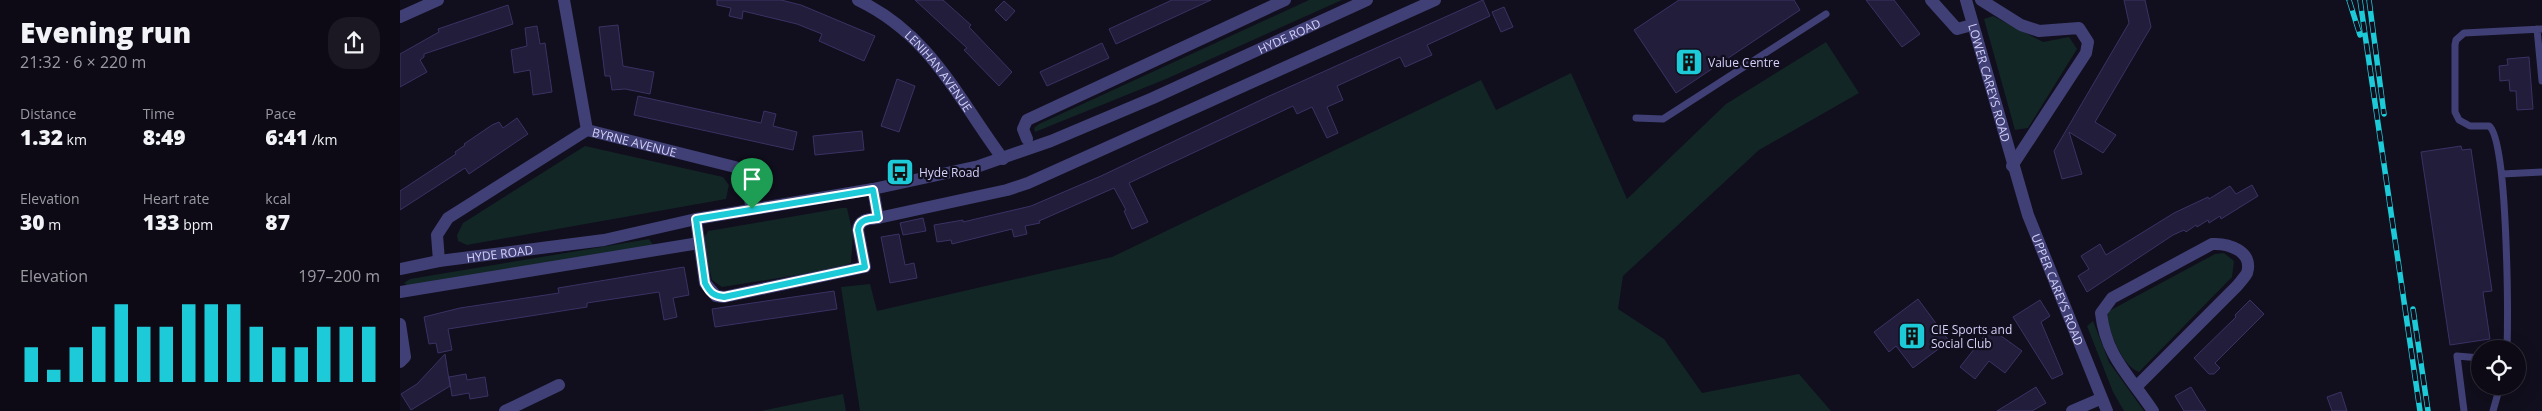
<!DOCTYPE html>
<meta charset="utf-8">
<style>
:root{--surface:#0d0a16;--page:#1b1823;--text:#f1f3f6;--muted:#9a9aa1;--line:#2d2b35;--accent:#1dcad8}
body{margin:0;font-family:"Open Sans",sans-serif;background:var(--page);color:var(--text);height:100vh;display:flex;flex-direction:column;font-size:19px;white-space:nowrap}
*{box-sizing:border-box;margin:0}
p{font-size:16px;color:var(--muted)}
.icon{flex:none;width:28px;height:28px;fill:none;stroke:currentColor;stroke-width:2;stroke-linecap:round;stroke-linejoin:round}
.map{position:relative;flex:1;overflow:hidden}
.details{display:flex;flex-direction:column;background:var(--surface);width:400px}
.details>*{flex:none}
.fabs{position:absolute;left:2071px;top:340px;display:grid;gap:10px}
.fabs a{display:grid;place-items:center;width:55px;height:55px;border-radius:50%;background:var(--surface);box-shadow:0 5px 20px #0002,0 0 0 1px var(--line);font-size:25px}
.pin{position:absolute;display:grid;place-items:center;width:42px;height:42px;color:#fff;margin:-51px -21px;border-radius:50% 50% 50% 0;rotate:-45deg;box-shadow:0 0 5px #0007}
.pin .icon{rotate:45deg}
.round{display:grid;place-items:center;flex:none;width:52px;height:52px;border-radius:20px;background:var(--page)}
.headline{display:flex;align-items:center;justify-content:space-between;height:85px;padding:0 20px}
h1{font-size:28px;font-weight:800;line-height:38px}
.stats{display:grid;grid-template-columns:repeat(3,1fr);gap:8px;height:85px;padding:5px 20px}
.stats div{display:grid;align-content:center}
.stats b{font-size:21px;font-weight:800}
.stats small{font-size:14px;font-weight:400}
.stats p{font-size:14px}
.chart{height:140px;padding:10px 20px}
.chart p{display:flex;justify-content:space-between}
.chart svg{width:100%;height:90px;margin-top:5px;stroke:var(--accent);stroke-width:6}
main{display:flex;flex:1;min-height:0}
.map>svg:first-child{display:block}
.green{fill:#122625}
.building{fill:#221d3b;stroke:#3b3264}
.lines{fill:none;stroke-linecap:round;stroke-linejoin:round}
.service{stroke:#404076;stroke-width:7}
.minor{stroke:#404076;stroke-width:12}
.tertiary{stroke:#404076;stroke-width:12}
.rail-casing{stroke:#1dcad8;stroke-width:5.5}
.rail{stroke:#110e1d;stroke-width:4;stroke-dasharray:11;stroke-linecap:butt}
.route-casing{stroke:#fff;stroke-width:10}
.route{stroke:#1dcad8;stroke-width:6}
.labels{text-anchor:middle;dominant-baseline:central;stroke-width:4.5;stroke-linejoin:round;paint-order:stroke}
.street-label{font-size:12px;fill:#d4d0f9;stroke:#110e1d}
.poi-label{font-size:12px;fill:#d4d0f9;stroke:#110e1d;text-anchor:start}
</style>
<main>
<section class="details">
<div class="headline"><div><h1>Evening run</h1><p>21:32 · 6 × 220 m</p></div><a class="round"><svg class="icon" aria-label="share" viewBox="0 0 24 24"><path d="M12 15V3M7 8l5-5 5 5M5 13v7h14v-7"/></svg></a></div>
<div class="stats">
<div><p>Distance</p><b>1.32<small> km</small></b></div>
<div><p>Time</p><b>8:49</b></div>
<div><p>Pace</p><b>6:41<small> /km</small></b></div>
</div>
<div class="stats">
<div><p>Elevation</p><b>30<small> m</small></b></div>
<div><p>Heart rate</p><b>133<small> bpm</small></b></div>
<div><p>kcal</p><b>87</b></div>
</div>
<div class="chart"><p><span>Elevation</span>197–200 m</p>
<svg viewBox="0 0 160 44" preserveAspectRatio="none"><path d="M5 44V27M15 44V38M25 44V27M35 44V17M45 44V6M55 44V17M65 44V17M75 44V6M85 44V6M95 44V6M105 44V17M115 44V27M125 44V27M135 44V17M145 44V17M155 44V17"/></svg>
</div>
</section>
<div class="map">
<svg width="2142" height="411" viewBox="0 0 2142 411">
<rect width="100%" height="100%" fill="#110e1d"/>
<path class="green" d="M909,0H942L766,79L635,132L634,128L639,124Z
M1593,16L1643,42L1669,37L1677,49L1628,128L1615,130L1584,19Z
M1426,42L1459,93L1359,150L1223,276L1218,309L1264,339L1302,393L1399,374L1431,411H460L441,287L470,284L477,311L712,257L1081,80L1096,110L1171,73L1227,199L1326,104Z
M185,146L323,177L329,185L326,199L67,245L58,241L57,235L63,223Z
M442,208H447L453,234L451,263L435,269L322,287L312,280L303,240L308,231Z
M249,239L253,245L10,288L4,283L10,279Z
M1824,253L1834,261L1832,277L1739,372C1721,365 1714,337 1706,321L1709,311L1815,254Z
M1693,321L1709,362L1744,411H1724L1713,392L1687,326Z
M443,394L446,411H361Z"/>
<path class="building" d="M317,0H381L401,5L475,36L464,61L419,41L422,34L397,24L343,11L342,19L329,16L331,8L317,5Z
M515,0H543L571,25L569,27L612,72L599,86L564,50L567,48Z
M772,0H811L716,44L709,29Z
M1083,0L1090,16L1027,45L1032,55L1005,67L1000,57L937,86L943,100L927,107L938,133L927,138L912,107L897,114L893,106L729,183L748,222L732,229L724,211L726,210L714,188L639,221L640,223L625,226L627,234L614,237L612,229L552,244L551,240L537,242L534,225L563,220V222L631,206L701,176L867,97Z
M1279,0H1394L1400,10L1276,93L1234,30Z
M1466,0H1494L1520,34L1502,47Z
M1724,0H1745L1751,27L1695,122L1716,135L1703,153L1669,132L1682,174L1662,179L1654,151L1729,23Z
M604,1L615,11L606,21L595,10Z
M108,5L113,24L24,54V57L20,60L27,72L0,87V54L39,32L38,29Z
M1104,7L1113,27L1101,32L1092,12Z
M218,25L223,66L254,72L250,94L225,89L212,90L210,76H205L199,27Z
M137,26L140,44L145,43L152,92L133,95L130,70L114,73L111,50L127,46L125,28Z
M702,43L709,58L647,86L640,72Z
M2129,57L2133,109L2117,110L2116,91H2110L2109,80L2100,81L2099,66L2108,65L2107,59Z
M497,79L515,86L499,132L481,126Z
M238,96L361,123L364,111L376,114L373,126L397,132L393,150L234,115Z
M117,118L128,134L69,174L65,168L0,210V191L56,154L55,152L65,145L64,144L92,125L99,122L103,128Z
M462,131L464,150L415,155L413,136Z
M2061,146L2062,150L2071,149L2092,291L2083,292L2090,339L2050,345L2021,152Z
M1852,185L1858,196L1821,219L1820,216L1809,223L1808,220L1797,227L1796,225L1786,232L1784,230L1773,235L1687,292L1678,276L1689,269L1681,256L1700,244L1706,255L1774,213L1808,197L1809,199L1830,186L1836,194Z
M523,218L526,231L503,235L500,223Z
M499,234L505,265L514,263L517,278L490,283L481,237Z
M284,267L289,295L273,298L277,317L264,320L259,292L187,303V307L48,329L52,350L38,353L36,343L29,344L24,317L60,308L159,293L158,288Z
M434,291L437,309L315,327L312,309Z
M1518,299L1549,341L1513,368L1496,346L1489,352L1474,332Z
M1640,300L1650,316L1641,322L1663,374L1652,379L1613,317Z
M1850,300L1864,314L1815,363L1820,368L1814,374H1809L1794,358L1836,317L1835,315Z
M1589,330H1593L1622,351L1605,373L1589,361L1575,379L1560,367Z
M45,354L50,386L11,410L1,394L17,384Z
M66,374L67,380L85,377L88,396L70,399L69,393L52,396L49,377Z
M1636,387L1646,403L1632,411H1597Z
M1791,387L1797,397L1806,411H1784L1775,396Z
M1941,392L1947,411H1932L1927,397Z"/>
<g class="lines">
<path class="service" d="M2137,29L2142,81
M1236,118L1263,119L1426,14
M2102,174L2142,172
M2107,349C2108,317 2108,139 2089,126H2070L2059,120L2055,112V45L2056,40L2064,33L2142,29
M2064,411L2057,356L2080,358
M2093,411L2100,386"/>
<g class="minor">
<path id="s1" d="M164,0L187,130L335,167L346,180L352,209"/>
<path id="s2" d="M458,0C531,35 557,97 603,159"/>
<path d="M1531,0L1557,29L1572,25"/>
<path id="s3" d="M1566,0L1628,215L1707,411"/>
<path d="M1581,0L1621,25L1639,31L1679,28L1688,42L1686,53L1612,166"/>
<path d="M0,17L38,0"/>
<path d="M627,139L623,129L627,120L885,0"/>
<path d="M478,218L607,190L628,183L1035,0"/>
<path d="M296,219L305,283L316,296L324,297L465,267L458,230C459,219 469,219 478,218L473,189"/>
<path d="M39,261L37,235L48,218L187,130"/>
<path d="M0,292L299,243"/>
<path d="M0,324L5,357L0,362"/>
<path d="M1737,386L1837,286C1840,282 1845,277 1847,273C1854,251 1828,243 1812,244L1712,298L1701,313C1706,357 1730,376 1753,411"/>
<path d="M105,411L159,385"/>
<path d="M1672,411L1700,399"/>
</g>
<path class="tertiary" id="s4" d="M0,269L39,261L204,240L296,219L473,189L579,166L651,141L753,98L967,0"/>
<g class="rail-casing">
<path id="rail" d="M1949,0L1960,35
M1960,0L2020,411
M1969,0L1984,114
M2013,309L2028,411"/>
</g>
<use href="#rail" class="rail"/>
</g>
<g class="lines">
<g class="route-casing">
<path id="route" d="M473,190L478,218C469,219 459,219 458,230L465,267L324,297C314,296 310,293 305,283L296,219Z"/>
</g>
<use href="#route" class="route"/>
</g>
<defs>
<g id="building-square" transform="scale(1.4375)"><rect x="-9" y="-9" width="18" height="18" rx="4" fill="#1dcad8" stroke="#110e1d"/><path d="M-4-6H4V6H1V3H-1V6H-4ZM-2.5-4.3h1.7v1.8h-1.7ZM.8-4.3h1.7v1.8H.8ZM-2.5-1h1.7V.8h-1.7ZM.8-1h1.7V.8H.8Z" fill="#111"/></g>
<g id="bus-square" transform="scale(1.4375)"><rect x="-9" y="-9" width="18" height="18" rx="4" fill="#1dcad8" stroke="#110e1d"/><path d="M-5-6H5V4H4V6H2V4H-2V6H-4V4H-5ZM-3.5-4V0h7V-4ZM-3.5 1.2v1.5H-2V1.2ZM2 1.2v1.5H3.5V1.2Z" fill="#111"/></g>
</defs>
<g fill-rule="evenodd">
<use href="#building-square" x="1289" y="62"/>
<use href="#bus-square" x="500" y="172"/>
<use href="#building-square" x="1512" y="336"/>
</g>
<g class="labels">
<g class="street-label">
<text stroke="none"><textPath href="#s4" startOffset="925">HYDE ROAD</textPath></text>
<text stroke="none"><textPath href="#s2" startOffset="109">LENIHAN AVENUE</textPath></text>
<text stroke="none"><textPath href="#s3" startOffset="86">LOWER CAREYS ROAD</textPath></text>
<text stroke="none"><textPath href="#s1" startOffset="181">BYRNE AVENUE</textPath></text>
<text stroke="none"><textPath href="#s4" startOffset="101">HYDE ROAD</textPath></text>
<text stroke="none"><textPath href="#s3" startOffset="304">UPPER CAREYS ROAD</textPath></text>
</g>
<g class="poi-label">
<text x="1308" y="62">Value Centre</text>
<text x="519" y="172">Hyde Road</text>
<text x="1531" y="329">CIE Sports and<tspan x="1531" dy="14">Social Club</tspan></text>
</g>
</g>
</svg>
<div class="fabs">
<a><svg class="icon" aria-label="locate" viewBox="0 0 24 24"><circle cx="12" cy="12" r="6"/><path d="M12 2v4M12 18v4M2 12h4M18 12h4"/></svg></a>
</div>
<div class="pin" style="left:352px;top:209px;background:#1e9e55"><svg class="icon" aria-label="arrive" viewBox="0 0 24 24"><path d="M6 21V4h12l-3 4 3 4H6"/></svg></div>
</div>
</main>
